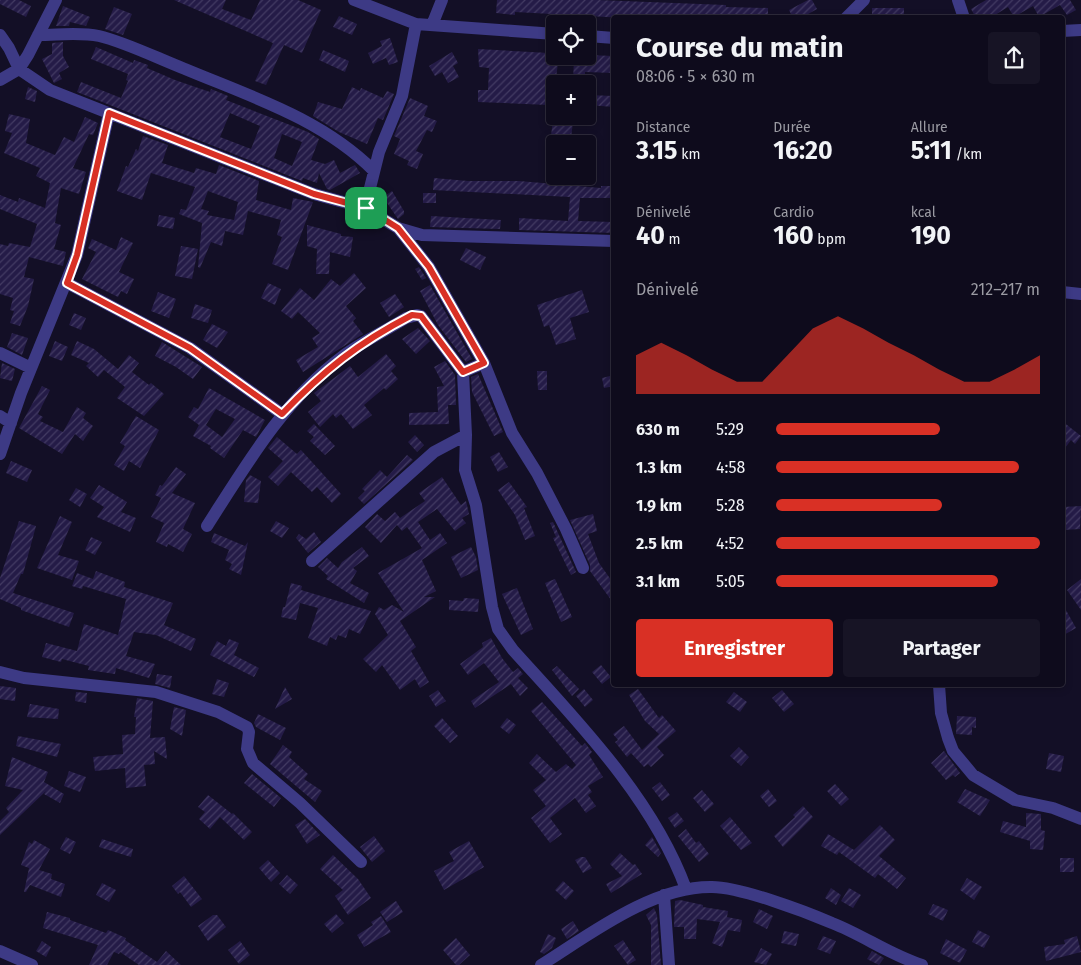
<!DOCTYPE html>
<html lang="fr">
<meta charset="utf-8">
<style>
:root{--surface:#0e0b1c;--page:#171425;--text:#f1f3f6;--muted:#9b9ba3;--line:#2e2b3b;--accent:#d93025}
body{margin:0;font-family:"Fira Sans",sans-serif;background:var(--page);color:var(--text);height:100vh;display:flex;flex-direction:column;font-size:19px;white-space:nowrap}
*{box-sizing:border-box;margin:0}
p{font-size:16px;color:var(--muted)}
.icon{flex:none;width:28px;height:28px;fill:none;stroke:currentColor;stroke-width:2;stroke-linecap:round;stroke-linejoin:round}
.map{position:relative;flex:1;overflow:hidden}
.details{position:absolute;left:611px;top:15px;width:454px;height:672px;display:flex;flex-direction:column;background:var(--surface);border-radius:5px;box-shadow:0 2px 8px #0003,0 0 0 1px var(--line)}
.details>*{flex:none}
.buttons{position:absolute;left:546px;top:15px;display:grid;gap:10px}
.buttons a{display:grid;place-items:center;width:50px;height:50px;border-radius:5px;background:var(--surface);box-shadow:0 2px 8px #0003,0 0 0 1px var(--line);font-size:25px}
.pin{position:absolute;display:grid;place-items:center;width:42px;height:42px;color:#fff;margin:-21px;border-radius:10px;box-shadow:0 2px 8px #0006}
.round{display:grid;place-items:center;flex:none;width:52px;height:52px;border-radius:5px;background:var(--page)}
.summary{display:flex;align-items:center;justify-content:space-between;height:85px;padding:0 25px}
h1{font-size:28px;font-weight:700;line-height:38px}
.stats{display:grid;grid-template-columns:repeat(3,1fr);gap:8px;height:85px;padding:5px 25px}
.stats div{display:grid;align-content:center}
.stats b{font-size:25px;font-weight:700}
.stats small{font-size:14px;font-weight:400}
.stats p{font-size:14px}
.chart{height:140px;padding:10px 25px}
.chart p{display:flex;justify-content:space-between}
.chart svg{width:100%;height:90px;margin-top:5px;fill:var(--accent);opacity:.7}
.action{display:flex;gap:10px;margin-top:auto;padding:10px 25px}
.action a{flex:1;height:58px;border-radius:5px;background:var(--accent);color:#fff;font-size:20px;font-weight:700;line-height:58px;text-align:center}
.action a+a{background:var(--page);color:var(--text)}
ul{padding:0 25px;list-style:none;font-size:16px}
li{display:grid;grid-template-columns:80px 60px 1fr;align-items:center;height:38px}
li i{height:12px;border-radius:6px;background:var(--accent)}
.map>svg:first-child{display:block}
.building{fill:url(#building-hatch);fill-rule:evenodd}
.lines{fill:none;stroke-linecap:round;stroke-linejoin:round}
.minor{stroke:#3d3a85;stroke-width:12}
.route-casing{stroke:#fff;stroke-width:10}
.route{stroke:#d93025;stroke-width:6}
</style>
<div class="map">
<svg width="1081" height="965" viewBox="0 0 1081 965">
<defs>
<pattern id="building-hatch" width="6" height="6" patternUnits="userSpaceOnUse" patternTransform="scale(1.25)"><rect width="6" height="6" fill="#241b47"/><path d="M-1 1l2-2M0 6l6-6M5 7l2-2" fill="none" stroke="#433b63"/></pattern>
</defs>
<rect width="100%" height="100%" fill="#130f26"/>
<path class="building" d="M0,0H19L31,6L26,17L0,4Z
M174,0H226L222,9L251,20L260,0H298L321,10L302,53L284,45L266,85L255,81L273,43Z
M497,0H597L726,5V7L768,8V18H625L515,12V15L496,13Z
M808,0H812L817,9L801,18H793L789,10Z
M986,0H1070L1076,10L1067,15L1060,5L1039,17L1033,6L1014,17L1008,7L990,18H976L971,9Z
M63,6L90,17L86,26L70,22L69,26H56Z
M114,7L132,14L123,35L105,29Z
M872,8H904V18H872Z
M339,16L357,24L352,35L333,27Z
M390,38L398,62L389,65L386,58L373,64L368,53L382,46L380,41Z
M63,42V56L69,67L59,73L62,79L54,83L42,59L52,54V43Z
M96,47L133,63L134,60L148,65L147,68L175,80L210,92L211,89L228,96L226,100L308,132L319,139L311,160L325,164L334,160L340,173L355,165L360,173L330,190L327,189L319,173L317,183L303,178L302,181L77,92L81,82L121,98L128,81L126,80L128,74L91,59ZM230,113L260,126L251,149L220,137ZM282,134L302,142L292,166L274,158Z
M478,49L549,53V56H559L554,92L549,91L548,105L478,102V90H488L489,68L479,67Z
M323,50L349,61L345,72L319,60Z
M452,52L458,63L453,66L459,77L448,83L442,72L435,76L429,66Z
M588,55L614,56V73L585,72V84H573L574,56Z
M28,87L37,91L35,102L25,99Z
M352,87L360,91L361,88L383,98L387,91L394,94L383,120L378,118L367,144L339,132L313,116L318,102L342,109Z
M588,95L614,96V107L588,105Z
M410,98L428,106L424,116L437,121L432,132L427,130L416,151L423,154L417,169L407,165L409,161L394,154L400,139L394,136Z
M9,114L30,119L26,143L55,155L64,137L74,142L85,117L98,123L93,135L89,134L73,168L86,172L79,194L61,188L55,223L61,225L54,249L66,252L63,266L29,257L24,277L34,279L28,306L20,326L10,323L14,311L10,310L13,298L0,294V244L8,246L9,243L30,247L37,224L0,209V195L18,202L19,198L45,208L50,183L36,176L40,168L4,153L12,133L5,131Z
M553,120L573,123L570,144H550Z
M143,136L168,145L162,163L194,173L196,168L216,174L219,165L259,181L256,200L291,210L293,198L313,202L288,270L272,264L282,237L277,235L281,220L248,211L243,235L225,231L222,246L211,242L200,268L198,267L202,223L179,214L181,209L186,210L195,187L151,173L142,200L117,191L126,166L128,167L136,149L138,151ZM208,191L238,202L234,220L207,215L209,211L201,209Z
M434,178L468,181H519L601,188V186H614V198H580L578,221L614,222V233L519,230V218L568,221L570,197L433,190Z
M392,191L404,211V214L398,219L383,197Z
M423,193H436V203H423Z
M159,215L175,218L173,229L157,226Z
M431,216L501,220L500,229L430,227Z
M307,225L341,234V236L353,237L350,257L330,252L329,274H316L317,249L307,246Z
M121,237L133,243L119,272L134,279L127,294L121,291L118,297L82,279L96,252L88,248L92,239L116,250Z
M181,246L198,249L192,279L175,276Z
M466,248L486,257L480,270L460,260Z
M419,267L426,278L422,280L415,269Z
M354,273L366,288L346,306L356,318L353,321L363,334L303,372L296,360L318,347L312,338L320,333L298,312L292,319L281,311L300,288L314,300L331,279L340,286Z
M268,283L281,289L275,305L261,298Z
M430,285L472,359L466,362L438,325L420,291Z
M582,290L589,312L570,318L576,339L556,345L549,325L544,327L537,305Z
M158,292L176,299L169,318L151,311Z
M395,294L404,307L389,317L380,303Z
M195,304L212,310L208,323L191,318Z
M74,313L86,318L81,330L69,325Z
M212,324L228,332L217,348L203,340Z
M418,328L430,341L416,354L402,339Z
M12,333L28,338L22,355L7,347Z
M55,341L68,347L62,361L49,356Z
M77,341L94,349L118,369L129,355L139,363L132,372L149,385L151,383L164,394L144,416L117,398L125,387L104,370L98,377L86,366L89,363L71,355Z
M162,342L202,367L193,379L176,367L155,356Z
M386,354L396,366L391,371L398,379L386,390L384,388L364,405L372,415L353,429L341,414L336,418L333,414L320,427L308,412L321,401L314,393L350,366L358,377Z
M445,361L455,375L456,405H448L449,424L409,425V413L438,412L437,387L444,386L434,367Z
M2,363L15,369L12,381L0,378Z
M537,371H547V390H538Z
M478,374L503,432L494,436L472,392L471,377Z
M614,375V386L604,388L602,378Z
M42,386L50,390L38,414L43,417L40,421L63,432L77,407L86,413L83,418L93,426L83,441L75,434L62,454L19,428Z
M209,388L265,420L256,437L243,430L224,458L210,448L211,446L193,436L199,425L188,417L194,407L198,409ZM216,409L235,419L222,437L206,425Z
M136,416L159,430L140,468L129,461L124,471L114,465L125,446L120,443Z
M1062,421L1081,436L1075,444L1071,440L1062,452Z
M314,424L335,446L325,455L310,441L314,437L307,431Z
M415,435L424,445L417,452L408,442Z
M277,437L297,454L301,450L341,494L332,503L317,487L312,492L291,472L278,486L268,477L283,461L268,448Z
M499,452L508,467L498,472L490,457Z
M407,455L413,460L364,504L358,498L365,491L362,489L380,470L387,477Z
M11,461L32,470L27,482L6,473Z
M176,467L186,474L172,493L195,503L183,529L192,534L183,552L168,544L167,547L156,542L164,523L151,517L161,498L155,495L160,485L162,486Z
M250,475L261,481L258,503L244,502L246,480Z
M442,477L461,505L466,501L469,514L462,518L466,523L455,531L437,509L418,522L430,540L440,533L447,543L422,560L436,591L424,597H435L400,621L416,647L411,651L429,682L420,688L415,679L400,690L382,665L376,672L363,659L388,635L375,614L379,607L384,610L392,605L404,612L378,573L422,548L407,527L402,531L397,525L381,543L365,527L377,514L385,521L395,512L400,518L425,501L419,493Z
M509,482L527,507L524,508L535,536L525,540L515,515L498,490Z
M99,485L127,502L121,512L136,518L130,532L97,517L104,507L90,498Z
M76,488L87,494L80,507L69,500Z
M1081,506L1080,529L1064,530L1063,507Z
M593,514L597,531L588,534L599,563L614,584V604L590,571V565L570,520Z
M60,516L72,522L58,555L79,561L72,580L37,568Z
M19,521L36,526L23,574H21L13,593L74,613L69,627L21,610V608L0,599V578Z
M276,521L289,528L282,538L270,531Z
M553,522L576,572L571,575L553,538L556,537L550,523Z
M314,532L321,542L308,553L296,538L299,534L306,539Z
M214,533L245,546L248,542L241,575L229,569L232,564L225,560L229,550L211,542Z
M91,537L102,542L95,555L85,550Z
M362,547L369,556L353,568L357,571L350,583L369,593L364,603L326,579L328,576L318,567L327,558L338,568L342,562Z
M471,547L476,557L478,570L461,578L451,557Z
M96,571L125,582L124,587L173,603L164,625L196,639L191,651L156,635L134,632L126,656L155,664L149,678L116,668L115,674L88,670L89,666L62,659L61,662L42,657L46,643L77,651L84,624L118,635L126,599L83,586L82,589L72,586L77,573L93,579Z
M555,579L572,617L561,622L545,583Z
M1081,579V610L1067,590Z
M291,583L302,586L301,590L371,611L360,634L349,629L346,638L338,635L336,640L330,637L327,646L308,638L318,608L300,603L296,620L281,617L283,607H285Z
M517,588L533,629L521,635L502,594Z
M464,598L479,599L478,612L449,610V600L463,601Z
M1062,603L1076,628L1062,636Z
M491,638L502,658L513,672L518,668L523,674L518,678L528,688L520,696L511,684L475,708L471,701L499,682L484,663L468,675L460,664L483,647L482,643Z
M229,639L239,643L234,655L259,668L254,677L210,655L217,641L226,646Z
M601,665L611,677L602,684L592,672Z
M557,666L579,689L572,696L552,670Z
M157,674L172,676L170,688L155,684Z
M217,679L229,683L224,697L212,694Z
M0,686L16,688L15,701L0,699Z
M285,687L292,699L275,709Z
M584,689L593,700L585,707L576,696Z
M638,689L659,718L662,715L676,731L657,747L664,755L651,767L648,764L644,767L631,753L627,757L615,742L618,740L613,734L624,726L642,750L659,734L645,721L629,695Z
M438,690L446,701L436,707L429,696Z
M782,690L794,704L784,712L772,698Z
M76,692L87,693L86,703L75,701Z
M734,692L747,702L740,712L726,702Z
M137,698L153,701L150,738L165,737L167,759L154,751L155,764L144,765L146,786L126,788L125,768L95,771L93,757L123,754L122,735L135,734L136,717H134Z
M542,702L582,746L585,743L592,752L589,755L603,777L588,786L592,792L588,795L596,806L586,813L575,798L550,818L562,834L550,843L531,818L546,806L533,790L546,780L529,763L537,754L556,772L566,764L572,769L576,765L531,711Z
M30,704L59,709L58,719L27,717Z
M174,707L186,710L182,736L170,729Z
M258,714L286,728L280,740L256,727L254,723Z
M957,716L976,717V728L972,727V735L956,734Z
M442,718L458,736L450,743L434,726Z
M507,718L516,725L509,734L500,727Z
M18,736L61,744L57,757L16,746Z
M283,745L292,752L289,757L308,774L304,779L322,791L315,802L270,764Z
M739,747L749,757L741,766L730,756Z
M944,751L960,773L955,777L953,775L946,780L931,763Z
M1049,753L1064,756L1061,772L1046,769Z
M12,757L48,772L44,782L64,794L60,803L44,794L46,791L0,835V821L9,812L6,808L23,790L5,786Z
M69,771L86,777L80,792L64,786Z
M252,774L281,798L274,807L244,783Z
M660,782L670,795L662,801L652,788Z
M835,784L849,799L841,806L827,791Z
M768,789L777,801L769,807L760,796Z
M965,789L990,800L980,816L957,802Z
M702,790L714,804L705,812L693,798Z
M208,795L232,814L233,813L252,832L244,840L220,817L210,829L199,819L205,812L198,807Z
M803,806L813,817L783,847L774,836L795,817L793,815Z
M677,812L684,821L675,828L668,818Z
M1026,813L1041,814V830L1045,831L1043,850L1030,849V841L1000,832L1003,821L1026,827Z
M730,817L752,843L741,850L720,826Z
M305,819L320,835L307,844L295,825Z
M880,825L895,840L879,856L906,878L897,889L878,874L875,878L839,852L837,855L821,846L828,834L854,850Z
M686,829L696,843L699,841L709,854L699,862L678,836Z
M374,836L385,851L372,862L360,847Z
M66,837L76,842L70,854L60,849Z
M652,837L661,853L658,857L645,845Z
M102,839L133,849L131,857L99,847Z
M34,840L50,849L39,870L52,874L51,879L65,884L61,897L30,885L26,892H24L29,868L21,865L29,842L32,844Z
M469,841L484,867L444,890L434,871L454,861L449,852Z
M620,853L633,865L635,864L642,874L611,893L606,884L622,876L610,864Z
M333,855L358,879L371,898L348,915L335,896L343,890L320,869Z
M581,857H585L592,868L583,873L575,860Z
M1060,858H1074V872H1060Z
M268,860L280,873L271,882L259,868Z
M287,875L298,885L290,894L279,884Z
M184,876L202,899L191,907L180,892L178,894L172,886Z
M967,878L982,887L974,900L960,890Z
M563,881L574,891L566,900L555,890Z
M102,883L116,890L109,902L96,895Z
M831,888L841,895L836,905L825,898Z
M849,888L861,895L853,908L841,901Z
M680,900L703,905V907L728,911L727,917L742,920L740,932L728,930L722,947L712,943L720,922L697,919L696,939H684V927H674L675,901Z
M396,901L403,912L387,922L380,912Z
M933,904L948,910L943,921L928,914Z
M654,908L657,915L661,965H651V925L646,915Z
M759,909L773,916L767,929L753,922Z
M47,912L70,918V920L106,933L108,930L126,938L125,940L157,962L166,951L181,965H139L120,952L119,954L114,952L107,965H89L98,945L43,928Z
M336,914L344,923L332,933L324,924Z
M213,915H217L226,927L208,941L198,926Z
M381,916L391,932L364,947L357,935L373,925L371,922Z
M573,921L579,931L567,939L561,929Z
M978,930L990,936L984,948L972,942Z
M784,931L799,934L796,946L781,943Z
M548,934L556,938L552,948L544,954L540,952Z
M823,936L836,941L830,954L817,949Z
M1077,936L1081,952L1046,961L1044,947L1065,944L1064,940Z
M456,938L470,955L459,965H456L443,950Z
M946,939L967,950L960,963L940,953Z
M623,940L636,960L628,965L614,946Z
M42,941L51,947L46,957L36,951Z
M240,941L250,955L239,964L228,950Z
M761,948L772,954L766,965L754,962Z
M872,951L884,958L879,965L867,959Z"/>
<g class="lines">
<path class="minor" d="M354,0L416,24L555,34
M958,0L964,18
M846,18L864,0
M432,25L442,0
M1062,31L1081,30
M0,35L9,48L19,69L50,90L314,194L365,208L398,228L422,235L614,241
M38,35C58,35 80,32 99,36C125,42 159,59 185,69C252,97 322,119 374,171
M588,36L614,38
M0,80L19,69L28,55L56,0
M365,208L379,152L402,96L416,24
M398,228L429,267L484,363L512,433L537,473L566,529L583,568
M67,283L190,348L282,414
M1062,292L1081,294
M0,353L31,368
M0,416L11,423
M466,435L465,470L476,505L492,607L498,629L513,650C577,721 653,798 686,889
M0,454L21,393L77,255L109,113
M207,526C246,465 284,400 343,356C362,342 385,331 406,318L417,315L421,316L463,372
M312,561L434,452L466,435L463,372L484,363
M0,672L24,678L156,692L218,712L247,727L249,732L247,749L253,763L300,803L361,862
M939,685L941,713L948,738L953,751L973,775L1015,800L1053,808L1081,819
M664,895L669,965
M0,951L32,965
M541,965C589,935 652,886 712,887C740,887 804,911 832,923C863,935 890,955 922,965"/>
</g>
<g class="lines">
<g class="route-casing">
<path id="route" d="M109,113L314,194L366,208L398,228L429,267L484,363L463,372L421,316L412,315C358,343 324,370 282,414L190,348L67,283L77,255Z"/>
</g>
<use href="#route" class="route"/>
</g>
</svg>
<div class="buttons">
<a><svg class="icon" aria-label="locate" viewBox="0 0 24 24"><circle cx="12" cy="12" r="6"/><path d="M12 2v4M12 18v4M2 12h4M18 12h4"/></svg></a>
<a>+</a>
<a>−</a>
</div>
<div class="pin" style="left:366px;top:208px;background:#1e9e55"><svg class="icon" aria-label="arrive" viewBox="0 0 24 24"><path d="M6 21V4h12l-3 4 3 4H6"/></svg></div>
<section class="details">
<div class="summary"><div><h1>Course du matin</h1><p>08:06 · 5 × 630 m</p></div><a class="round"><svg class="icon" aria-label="share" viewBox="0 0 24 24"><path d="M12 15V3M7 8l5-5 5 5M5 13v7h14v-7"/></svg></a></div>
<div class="stats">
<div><p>Distance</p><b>3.15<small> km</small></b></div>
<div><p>Durée</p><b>16:20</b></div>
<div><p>Allure</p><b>5:11<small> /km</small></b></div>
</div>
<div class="stats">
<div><p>Dénivelé</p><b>40<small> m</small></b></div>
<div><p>Cardio</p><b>160<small> bpm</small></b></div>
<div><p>kcal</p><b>190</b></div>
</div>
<div class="chart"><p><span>Dénivelé</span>212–217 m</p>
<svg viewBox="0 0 160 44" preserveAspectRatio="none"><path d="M0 44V25L10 19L20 25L30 32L40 38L50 38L60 25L70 12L80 6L90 12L100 19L110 25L120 32L130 38L140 38L150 32L160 25V44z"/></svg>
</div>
<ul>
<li><b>630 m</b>5:29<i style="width:62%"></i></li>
<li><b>1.3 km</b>4:58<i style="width:92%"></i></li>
<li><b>1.9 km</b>5:28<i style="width:63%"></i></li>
<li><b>2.5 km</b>4:52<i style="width:100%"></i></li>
<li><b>3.1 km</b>5:05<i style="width:84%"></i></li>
</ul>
<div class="action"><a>Enregistrer</a><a>Partager</a></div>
</section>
</div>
